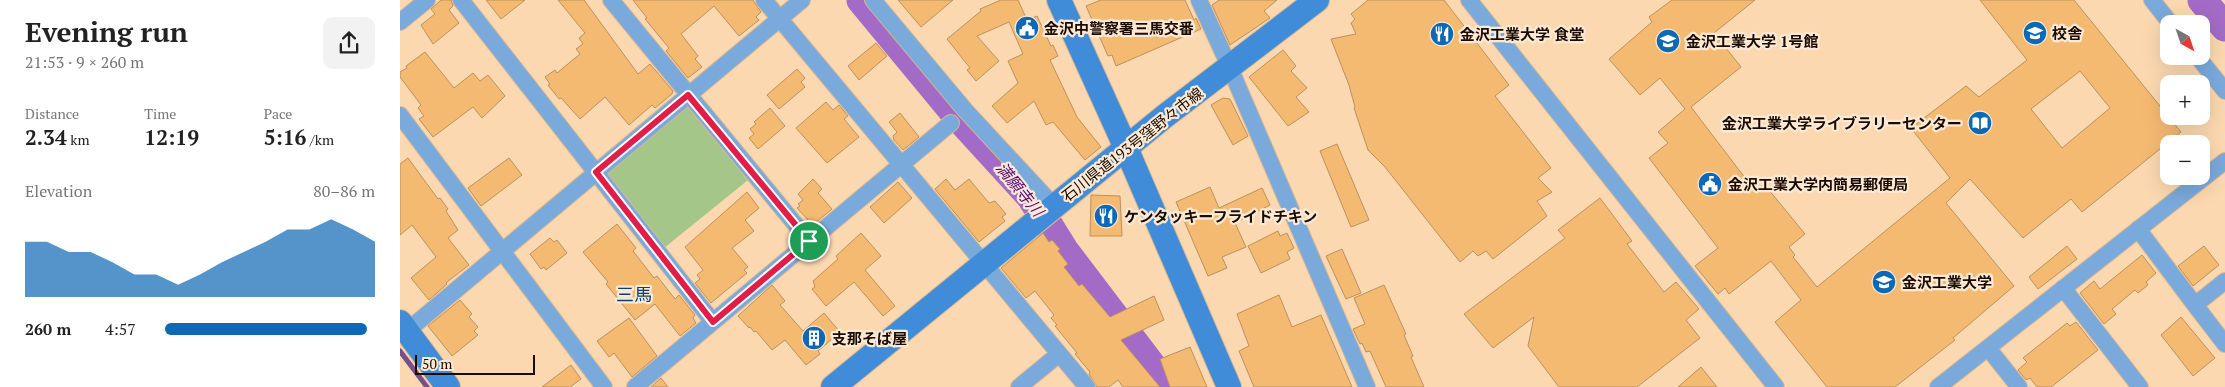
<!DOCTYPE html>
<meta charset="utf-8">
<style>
:root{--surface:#fff;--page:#f2f2f2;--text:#222;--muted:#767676;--accent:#0d68b5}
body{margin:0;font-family:"PT Serif","Noto Sans JP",serif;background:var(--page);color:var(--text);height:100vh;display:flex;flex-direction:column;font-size:19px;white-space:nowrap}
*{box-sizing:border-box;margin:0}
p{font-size:16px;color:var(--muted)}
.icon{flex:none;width:28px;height:28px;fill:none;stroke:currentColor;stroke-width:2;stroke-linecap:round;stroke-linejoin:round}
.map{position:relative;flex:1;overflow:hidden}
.drawer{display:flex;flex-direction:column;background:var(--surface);width:400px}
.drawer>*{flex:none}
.needle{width:32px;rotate:140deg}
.buttons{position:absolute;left:1760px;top:15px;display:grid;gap:10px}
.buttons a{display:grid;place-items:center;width:50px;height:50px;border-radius:10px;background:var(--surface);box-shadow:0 5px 20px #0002;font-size:25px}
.scale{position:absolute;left:15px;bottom:12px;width:120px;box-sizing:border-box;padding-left:5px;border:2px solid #1b0c00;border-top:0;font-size:14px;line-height:18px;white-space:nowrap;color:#1b0c00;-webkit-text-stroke:4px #fbe9d5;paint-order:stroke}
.pin{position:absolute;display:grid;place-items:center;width:42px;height:42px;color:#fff;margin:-21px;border:2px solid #fff;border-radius:50%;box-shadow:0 1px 5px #0007}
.round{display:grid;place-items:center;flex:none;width:52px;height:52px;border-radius:10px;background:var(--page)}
.headline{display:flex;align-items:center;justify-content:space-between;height:85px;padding:0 25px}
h1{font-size:28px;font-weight:800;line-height:38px}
.figures{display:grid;grid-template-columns:repeat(3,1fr);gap:8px;height:85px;padding:5px 25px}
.figures div{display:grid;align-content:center}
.figures b{font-size:21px;font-weight:800}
.figures small{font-size:14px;font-weight:400}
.figures p{font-size:14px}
.chart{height:140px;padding:10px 25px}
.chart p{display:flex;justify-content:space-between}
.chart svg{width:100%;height:90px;margin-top:5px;fill:var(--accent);opacity:.7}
ul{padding:0 25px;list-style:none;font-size:16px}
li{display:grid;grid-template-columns:80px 60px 1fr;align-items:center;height:38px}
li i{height:12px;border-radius:6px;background:var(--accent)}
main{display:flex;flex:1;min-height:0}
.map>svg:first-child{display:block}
.green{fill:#a5c689}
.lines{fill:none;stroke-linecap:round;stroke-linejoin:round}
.stream{stroke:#7a4e8a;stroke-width:5}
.river{stroke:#a36bc5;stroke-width:29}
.building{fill:#f5ba71;stroke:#ba915f;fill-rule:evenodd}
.street-casing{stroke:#d7b793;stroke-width:18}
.secondary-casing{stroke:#d7b793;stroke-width:26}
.street{stroke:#7aa9dc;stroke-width:16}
.secondary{stroke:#418cd8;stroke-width:24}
.route-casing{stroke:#fff;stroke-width:10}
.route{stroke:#e11d48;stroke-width:6}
.labels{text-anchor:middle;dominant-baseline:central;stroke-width:4.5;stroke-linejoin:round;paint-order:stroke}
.poi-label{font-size:15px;font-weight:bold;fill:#1b0c00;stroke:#fbe9d5;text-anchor:start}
.street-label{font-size:15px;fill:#1b0c00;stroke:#fbe9d5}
.water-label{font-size:16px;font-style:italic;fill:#58087c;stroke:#fbe9d5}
.quarter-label{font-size:18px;fill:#094071;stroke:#fbe9d5}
</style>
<main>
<section class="drawer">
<div class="headline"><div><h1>Evening run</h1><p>21:53 · 9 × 260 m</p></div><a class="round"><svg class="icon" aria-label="share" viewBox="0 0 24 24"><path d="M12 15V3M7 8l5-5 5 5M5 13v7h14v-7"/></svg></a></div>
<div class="figures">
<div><p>Distance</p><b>2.34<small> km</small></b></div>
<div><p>Time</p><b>12:19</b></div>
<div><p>Pace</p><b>5:16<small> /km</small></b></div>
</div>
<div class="chart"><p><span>Elevation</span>80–86 m</p>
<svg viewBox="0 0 160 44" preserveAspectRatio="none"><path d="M0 44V17L10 17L20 22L30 22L40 27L50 33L60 33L70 38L80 33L90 27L100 22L110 17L120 11L130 11L140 6L150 11L160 17V44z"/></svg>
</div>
<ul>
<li><b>260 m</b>4:57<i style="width:96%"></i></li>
</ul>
</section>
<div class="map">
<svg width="1825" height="387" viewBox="0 0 1825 387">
<rect width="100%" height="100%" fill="#fbd8af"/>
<path class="green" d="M288,107L348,180L264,248L200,172L279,110Z"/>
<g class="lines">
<path class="stream" d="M0,351L27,387"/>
<path class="river" d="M461,0L557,116L631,197L664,250L768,387
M1802,0L1825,27"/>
</g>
<path class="building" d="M41,0H51L53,6L49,10L59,23L33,44L21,25L35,14L31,9Z
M86,0H125L101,19Z
M158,0H184L238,74L250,64L273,91L272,94L255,108L252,105L229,125L205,97L180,119L161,98L159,99L148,85L150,84L145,77L155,70L157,73L180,54L176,49L183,44L179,38L185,33Z
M233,0H353L361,12L356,17L359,20L339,36L314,6L281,34L298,56L295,59L302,67L288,78L266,51L269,48L245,19L247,18Z
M498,0H553L521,27Z
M601,0H618L627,20L637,16L651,46L653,45L658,56L650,60L677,117L701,147L685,160L653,122L646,125L634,101L607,123L592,106L618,83L608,61L623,54L609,22L577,36L599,61L576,81L567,70L570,68L547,39L581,11L580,9Z
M701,0H785L794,20L796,18L801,29L716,66L712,55L708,56L686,6Z
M819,0H877L864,11L870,18L830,45L812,5Z
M968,0H1044L1109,85L1095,96L1151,168L1138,178L1152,192L1137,201L1147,216L1093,259L1086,251L1078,256L1073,251L1060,262L985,167L968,150L954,108L955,107L949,85L931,39L956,34L951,23L955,19L951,14Z
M1272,0H1355L1314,33L1341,67L1291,107L1355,191L1364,184L1405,234L1389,247L1395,255L1393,257L1417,287L1550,178L1511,128L1566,86L1579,97L1627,60L1580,0H1674L1781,132L1682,212L1671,199L1623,238L1570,179L1546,203L1614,286L1553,338L1555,340L1495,387H1427L1375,322L1401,300L1371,261L1329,294L1325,288L1318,294L1295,266L1318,248L1249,158L1268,143L1258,132L1285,109L1260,78L1240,95L1209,59L1252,22L1249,17ZM1680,71L1710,108L1662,148L1631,109Z
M476,43L487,56L459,80L448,66Z
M883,50L896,66L891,71L907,88L896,97L909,112L888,126L849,77Z
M25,52L54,88L73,73L80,81L88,75L105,96L82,118L73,107L33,137L19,119L24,116L18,108L21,105L0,77V72L7,68L6,66Z
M397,69L405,78L401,82L405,87L379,109L367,95Z
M823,98L830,99L848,136L833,145L811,105Z
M426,102L433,110L439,105L448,116L444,119L459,137L427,163L396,128Z
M370,108L385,126L358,149L349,138L354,134L350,129L356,124L354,122Z
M500,113L519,137L503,150L494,140L493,136L497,132L489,122Z
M937,144L969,220L951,227L920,151Z
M8,158L38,199L40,198L48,209L46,211L58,230L48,238L69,265L52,278L46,283L47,284L29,300L11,278L36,257L12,225L0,235V164Z
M109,158L122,175L81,206L68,188Z
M413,179L422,189L418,193L432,209L414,224L411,220L409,221L397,208L400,206L398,204L403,200L398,194Z
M546,179L555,190L569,179L589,203L595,201L606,214L602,217L605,221L579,242L535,189Z
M498,182L512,198L484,223L470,207Z
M810,187L819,208L862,188L870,205L835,223L846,247L822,257L827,268L808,276L776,202Z
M347,192L359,208L345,220L354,231L332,248L348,267L344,270L347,273L311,303L295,283L300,279L297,275L303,270L285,247Z
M691,195L720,196L722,236H690Z
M1200,198L1232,241L1227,244L1264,292L1276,282L1299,309L1286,320L1300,338L1237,387H1159L1128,346L1134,317L1093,348L1064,314L1165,238L1158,230Z
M217,224L236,248L233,251L254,278L257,276L275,299L279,295L295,315L293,318L296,323L280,336L255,304L235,320L206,284L208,282L183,252Z
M878,231L880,236L887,233L894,248L887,252L890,259L861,273L848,246Z
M461,233L481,256L465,270L495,306L483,316L454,282L426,306L412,289L415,287L413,281L438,259L436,256Z
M643,233L649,242L652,240L660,249L658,251L668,264L664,267L679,286L682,284L710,317L754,296L764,320L721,340L760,387H723L718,380L709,387H697L689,374L690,372L675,354L677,353L655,326L657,325L651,318L654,315L635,291L626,298L601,268Z
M150,238L154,242L157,240L167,253L146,270L144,267L141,269L130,254Z
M1667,246L1677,259L1638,289L1629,277Z
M1804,246L1819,265L1793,286L1778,266Z
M942,249L961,293L946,299L926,256Z
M1742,255L1756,273L1746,282L1748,285L1738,293L1735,290L1712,309L1716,314L1704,324L1680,293L1694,281L1700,289Z
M372,285L385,301L380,305L403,331L424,313L440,332L418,351L420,354L406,365L385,340L372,350L356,331L354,332L350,327L349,328L338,316Z
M984,285L1006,334L1004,335L1013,356L1011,357L1024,387H986L970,351L966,352L962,343L960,344L953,329L965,324L954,298Z
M879,295L892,327L921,315L952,387H854L839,351L849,346L837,314Z
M60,300L72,314L69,317L78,327L74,331L78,335L52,356L28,326Z
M1781,317L1815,358L1793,376L1761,335Z
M229,318L257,356L232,377L214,353L209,357L197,341Z
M1676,322L1698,350L1651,387H1637L1630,378L1626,380L1618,370L1627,362L1623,358L1667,323L1670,326Z
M790,347L807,387H770L760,359Z
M171,365L181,379L170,387H142Z
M1301,367L1317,387H1278Z
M261,378L268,387H251Z"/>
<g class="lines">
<g class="street-casing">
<path id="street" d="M61,0L313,322
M211,0L409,241
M364,0L687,387
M473,0L565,110L654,206
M799,0L830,68L967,387
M1069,0L1376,387
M1752,0L1771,24
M0,22L27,0
M1797,56L1825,91
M0,115L204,387
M1738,229L1795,305L1825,281
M1663,288L1740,387
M1795,305L1825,344
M7,331L402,0
M1588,348L1619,387
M235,387L551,123
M619,387L659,354
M1538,387L1825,161"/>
</g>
<g class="secondary-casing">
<path id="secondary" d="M659,0L726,148L829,387
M0,322L48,387
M433,387L765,116L917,0"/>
</g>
<use href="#street" class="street"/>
<use href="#secondary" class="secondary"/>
</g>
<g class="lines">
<g class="route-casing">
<path id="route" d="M288,95L409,241L313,322L196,172Z"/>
</g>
<use href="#route" class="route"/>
</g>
<defs>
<g id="civic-disc" transform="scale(1.25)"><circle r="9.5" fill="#0d68b5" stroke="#fbe9d5"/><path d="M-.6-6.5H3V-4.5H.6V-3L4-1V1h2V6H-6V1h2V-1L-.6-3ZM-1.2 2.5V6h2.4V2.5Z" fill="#fff"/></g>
<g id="university-disc" transform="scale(1.25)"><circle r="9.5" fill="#0d68b5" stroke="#fbe9d5"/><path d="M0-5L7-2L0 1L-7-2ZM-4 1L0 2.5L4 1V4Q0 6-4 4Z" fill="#fff"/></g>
<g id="restaurant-disc" transform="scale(1.25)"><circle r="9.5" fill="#0d68b5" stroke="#fbe9d5"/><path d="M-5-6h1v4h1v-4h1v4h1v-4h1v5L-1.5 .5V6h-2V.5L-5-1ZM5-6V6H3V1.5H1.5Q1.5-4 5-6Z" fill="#fff"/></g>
<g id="library-disc" transform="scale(1.25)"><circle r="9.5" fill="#0d68b5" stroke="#fbe9d5"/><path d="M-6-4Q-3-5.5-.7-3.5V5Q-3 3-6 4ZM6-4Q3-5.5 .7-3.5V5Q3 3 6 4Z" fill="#fff"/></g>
<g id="building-disc" transform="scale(1.25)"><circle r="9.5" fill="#0d68b5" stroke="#fbe9d5"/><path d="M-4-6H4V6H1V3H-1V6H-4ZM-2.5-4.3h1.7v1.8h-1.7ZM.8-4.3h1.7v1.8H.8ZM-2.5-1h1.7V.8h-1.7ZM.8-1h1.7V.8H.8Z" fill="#fff"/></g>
</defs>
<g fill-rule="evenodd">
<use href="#civic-disc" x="627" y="28"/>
<use href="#university-disc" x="1635" y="33"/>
<use href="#restaurant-disc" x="1042" y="34"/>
<use href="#university-disc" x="1268" y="41"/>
<use href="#library-disc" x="1580" y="123"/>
<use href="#civic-disc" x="1310" y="184"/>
<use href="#restaurant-disc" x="706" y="216"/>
<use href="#university-disc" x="1484" y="282"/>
<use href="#building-disc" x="414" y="338"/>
</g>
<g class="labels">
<g class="poi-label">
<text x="644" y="28">金沢中警察署三馬交番</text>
<text x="1652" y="33">校舎</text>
<text x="1060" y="34">金沢工業大学 食堂</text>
<text x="1286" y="41">金沢工業大学 1号館</text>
<text x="1562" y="123" text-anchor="end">金沢工業大学ライブラリーセンター</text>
<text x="1328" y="184">金沢工業大学内簡易郵便局</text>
<text x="724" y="216">ケンタッキーフライドチキン</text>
<text x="1502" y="282">金沢工業大学</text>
<text x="432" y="338">支那そば屋</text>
</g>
<g class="street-label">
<text transform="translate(732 144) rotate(-38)">石川県道193号窪野々市線</text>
</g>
<g class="water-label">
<text transform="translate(620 189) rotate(51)">満願寺川</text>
</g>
<g class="quarter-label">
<text x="234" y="294">三馬</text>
</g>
</g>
</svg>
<div class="buttons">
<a><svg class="needle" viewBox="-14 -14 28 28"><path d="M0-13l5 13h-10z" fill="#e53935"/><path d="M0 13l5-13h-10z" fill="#767676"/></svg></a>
<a>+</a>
<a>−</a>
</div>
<div class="scale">50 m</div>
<div class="pin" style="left:409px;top:241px;background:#1e9e55"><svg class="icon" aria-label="arrive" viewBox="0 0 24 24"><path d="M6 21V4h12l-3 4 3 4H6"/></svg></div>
</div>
</main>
